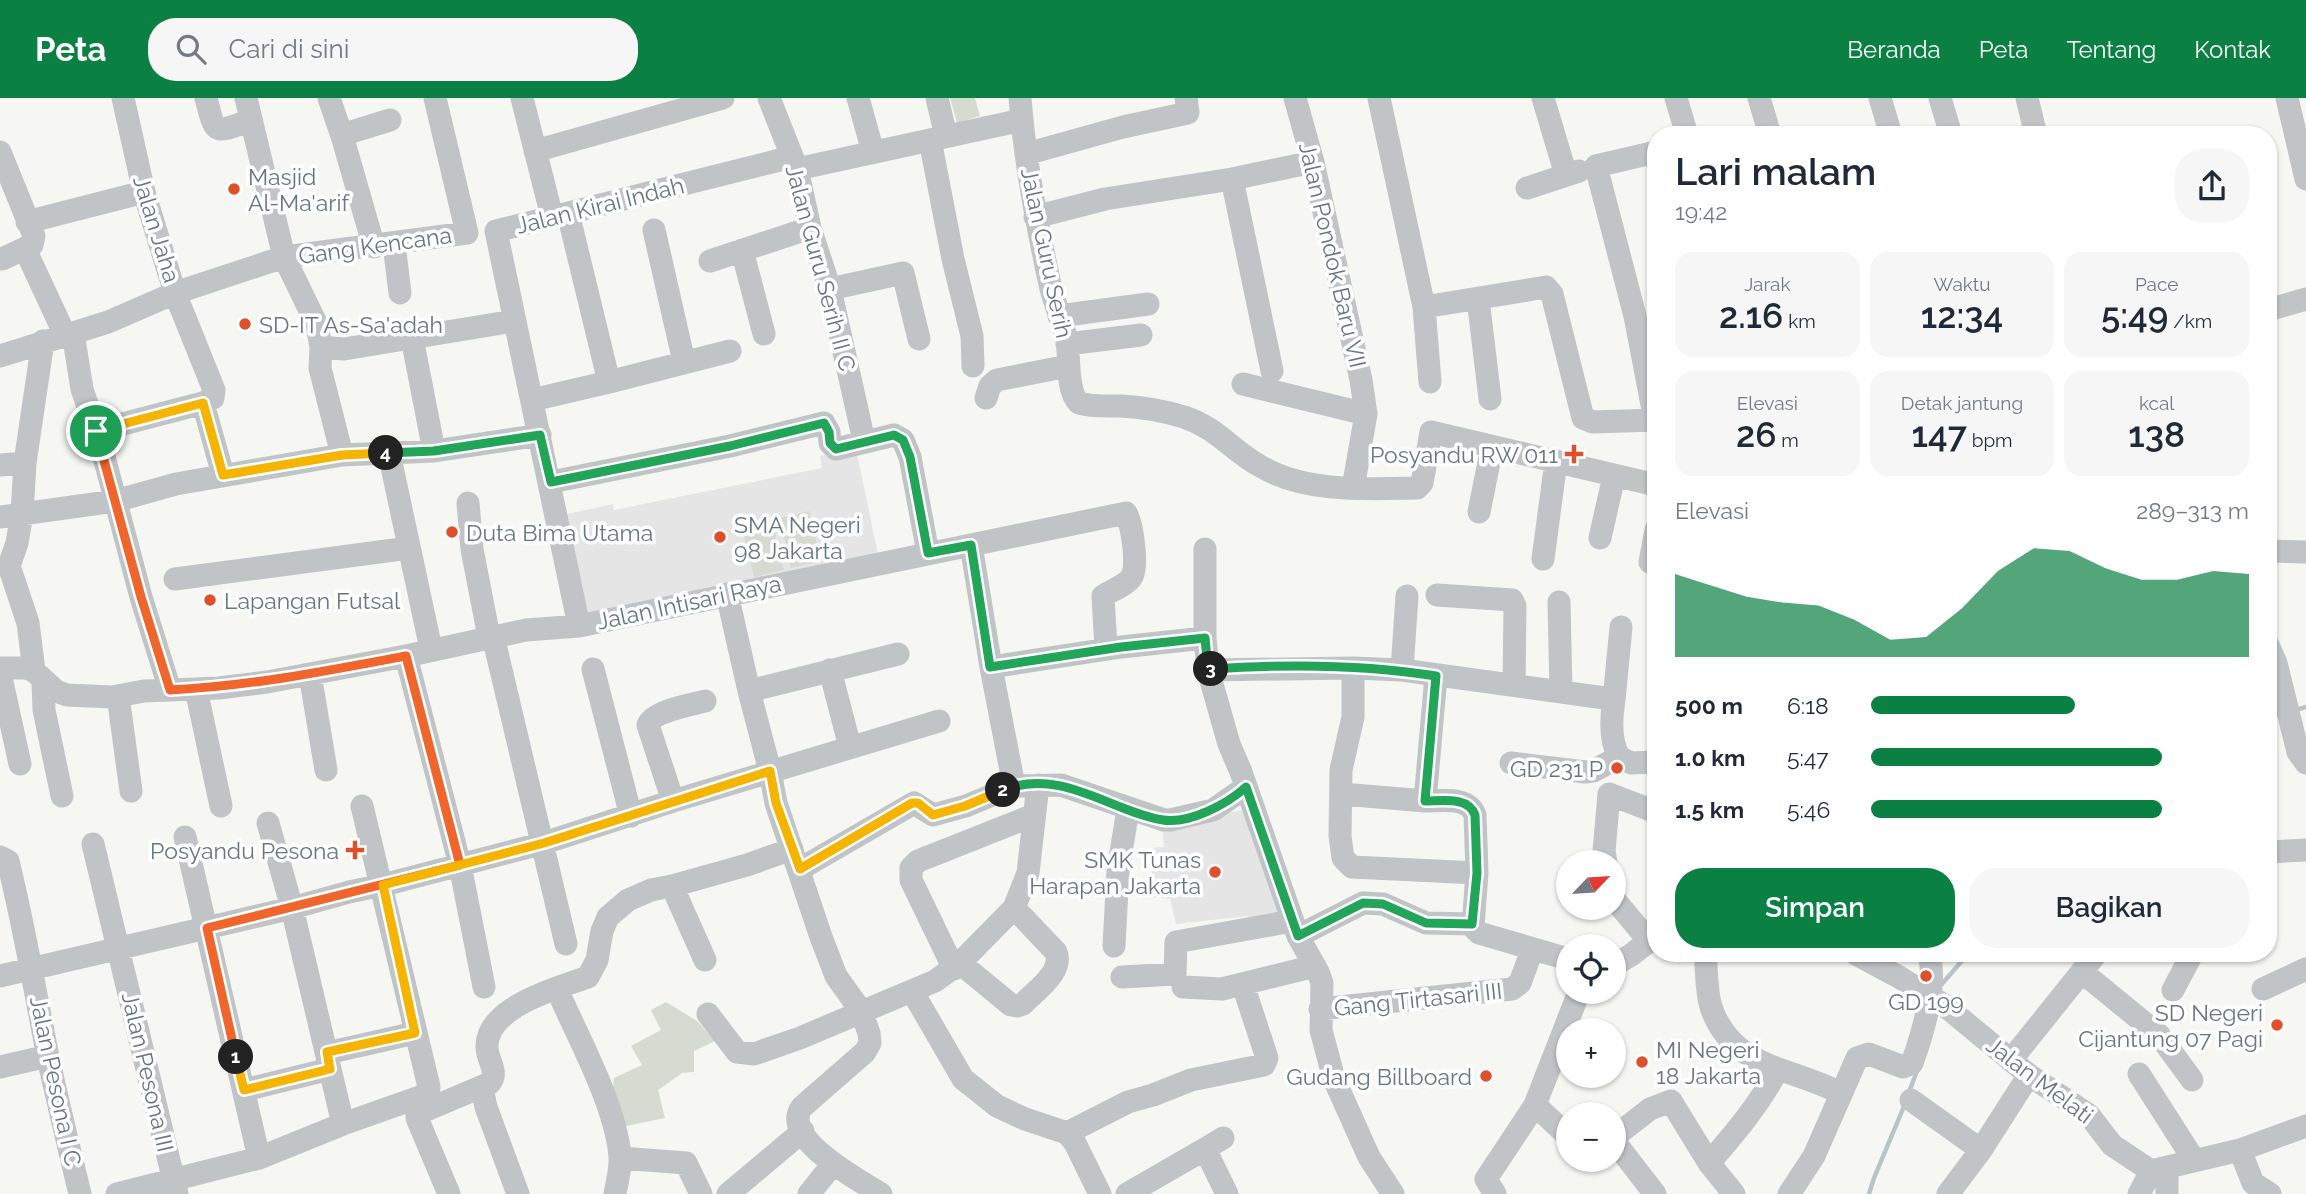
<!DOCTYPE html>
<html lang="id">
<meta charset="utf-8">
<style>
:root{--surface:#fff;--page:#f6f6f7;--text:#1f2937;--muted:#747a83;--accent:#0b8043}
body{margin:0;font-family:Raleway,sans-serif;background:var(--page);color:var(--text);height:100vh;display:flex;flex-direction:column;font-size:26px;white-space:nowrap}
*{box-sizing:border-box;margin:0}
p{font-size:23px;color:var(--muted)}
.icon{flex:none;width:38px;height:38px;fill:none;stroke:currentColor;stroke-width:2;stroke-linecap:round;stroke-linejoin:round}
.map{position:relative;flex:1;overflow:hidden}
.side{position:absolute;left:1647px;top:28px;width:630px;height:836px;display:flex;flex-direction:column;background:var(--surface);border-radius:28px;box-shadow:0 2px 5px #0004}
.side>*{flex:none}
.needle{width:46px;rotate:65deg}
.tools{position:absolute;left:1556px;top:752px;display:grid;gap:14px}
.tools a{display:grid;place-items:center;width:70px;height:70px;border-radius:50%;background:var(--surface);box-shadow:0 2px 5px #0004;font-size:35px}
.pin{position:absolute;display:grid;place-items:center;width:60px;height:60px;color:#fff;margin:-30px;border:4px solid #fff;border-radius:50%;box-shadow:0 2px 7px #0007}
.km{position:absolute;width:35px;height:35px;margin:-18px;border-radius:50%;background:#222;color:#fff;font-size:19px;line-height:35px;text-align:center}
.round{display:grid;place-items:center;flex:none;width:74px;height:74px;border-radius:28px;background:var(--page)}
.head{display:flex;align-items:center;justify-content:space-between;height:119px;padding:0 28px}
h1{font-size:38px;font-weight:600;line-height:52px}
.metrics{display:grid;grid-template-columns:repeat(3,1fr);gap:10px;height:119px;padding:7px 28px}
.metrics div{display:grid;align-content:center;border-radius:18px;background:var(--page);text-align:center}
.metrics b{font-size:35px;font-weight:600}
.metrics small{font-size:19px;font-weight:400}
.metrics p{font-size:19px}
.chart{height:196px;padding:14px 28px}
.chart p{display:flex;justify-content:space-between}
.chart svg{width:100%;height:126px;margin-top:7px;fill:var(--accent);opacity:.7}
.primary-button{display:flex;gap:14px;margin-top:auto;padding:14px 28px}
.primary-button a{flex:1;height:80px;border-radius:28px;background:var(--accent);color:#fff;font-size:28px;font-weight:600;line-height:80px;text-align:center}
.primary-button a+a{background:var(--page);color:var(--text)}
ul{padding:0 28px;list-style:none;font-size:23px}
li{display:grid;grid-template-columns:112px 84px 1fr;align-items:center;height:52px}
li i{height:18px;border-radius:9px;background:var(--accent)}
header{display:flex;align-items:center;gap:42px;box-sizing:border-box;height:98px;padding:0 35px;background:var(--accent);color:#fff}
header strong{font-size:33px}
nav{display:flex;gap:38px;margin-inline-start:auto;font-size:24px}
.search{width:490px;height:63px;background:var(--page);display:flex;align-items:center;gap:18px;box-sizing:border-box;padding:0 24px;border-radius:28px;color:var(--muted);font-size:26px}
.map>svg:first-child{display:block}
.built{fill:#e4e5e4}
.green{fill:#d6dbd2}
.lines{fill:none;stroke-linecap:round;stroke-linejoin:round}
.stream{stroke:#b8c4c8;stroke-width:4.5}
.minor{stroke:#c0c4c7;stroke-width:23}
.split-1-casing{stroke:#fff;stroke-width:14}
.split-2-casing{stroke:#fff;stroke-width:14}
.split-3-casing{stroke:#fff;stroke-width:14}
.split-4-casing{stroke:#fff;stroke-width:14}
.split-5-casing{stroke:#fff;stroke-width:14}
.split-1{stroke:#f0652b;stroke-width:9}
.split-2{stroke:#f5b400;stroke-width:9}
.split-3{stroke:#22a559;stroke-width:9}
.split-4{stroke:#22a559;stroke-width:9}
.split-5{stroke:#f5b400;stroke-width:9}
.poi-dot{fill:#de4f2b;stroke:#fff;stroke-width:2.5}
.labels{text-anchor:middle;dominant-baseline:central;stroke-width:7;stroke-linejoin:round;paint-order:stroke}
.poi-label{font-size:23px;fill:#667783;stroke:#fff;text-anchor:start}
.street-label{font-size:23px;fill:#667783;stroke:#fff}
</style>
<header>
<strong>Peta</strong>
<div class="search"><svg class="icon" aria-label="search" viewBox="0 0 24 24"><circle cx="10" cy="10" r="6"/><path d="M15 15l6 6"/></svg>Cari di sini</div>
<nav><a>Beranda</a><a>Peta</a><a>Tentang</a><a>Kontak</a></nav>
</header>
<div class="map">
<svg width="2306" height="1096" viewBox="0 0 2306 1096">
<rect width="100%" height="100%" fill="#f6f6f3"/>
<path class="built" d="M856,351L879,461L583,521L562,417L613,406L614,412L822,370L820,358Z
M1260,710L1290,824L1254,832L1248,818L1176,826L1170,801L1153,799L1151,750L1164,749L1162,723Z"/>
<path class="green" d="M950,0H975L980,18L957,25Z
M809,413L821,463L791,470L780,420Z
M772,423L784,472L754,479L742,430Z
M666,904L697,923L715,943L694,953V974L682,975L658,992L665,1020L626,1028L612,1000L614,980L642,967L631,948L661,932L651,912Z"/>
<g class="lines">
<path class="stream" d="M2296,612L2306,609
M2268,620L2280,616
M1941,887L1968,856
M1909,994L1917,973
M1869,1096L1874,1080L1905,1006"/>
<path class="minor" d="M123,0L144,94L175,195L284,159L317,227L321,249L344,251L514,223
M206,0C216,39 214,35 251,22
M246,0L284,159L467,135L435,0
M329,0L343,41
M522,0L552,119
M769,0L797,71L810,130L830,191L864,343
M858,0L873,54
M937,0L946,38
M1020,0C1025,65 1037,128 1051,191C1056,209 1063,225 1067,243C1070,260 1066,293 1079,305C1092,309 1107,308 1121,308C1143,309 1164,313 1184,319C1219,331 1231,352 1260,368C1305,395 1367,391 1417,390L1422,385L1431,334L1656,387
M1295,0L1313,64L1361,282L1366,316L1353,390
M1379,0L1424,209L1430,284
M1543,0L1566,77
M1676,0L1687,37
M1759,0L1770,37
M1880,0L1891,37
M1940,0L1951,37
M2027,0L2036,37
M2287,0L2306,81
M930,42L953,161L972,238L973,268
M535,53L723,0
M0,54L34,138L32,147L2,161
M1026,56L1123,29L1188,15L1186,0
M797,71L1022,22
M1232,81L1272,273
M1527,90L1579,73
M1035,119L1105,101L1232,81L1313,64
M27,124L144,94
M654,132L684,264
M394,146L400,195
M374,149L343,41L348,35L390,22
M25,151L65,237
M742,152L764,236
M710,163L810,130
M830,191L903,175L919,241
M1478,201L1490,301
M1424,209L1546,189L1552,196L1583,320L1593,324L1656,322
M2268,212L2306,201
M1059,218L1148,206
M73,235L82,291L103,355L141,499L170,592
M412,240L434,353
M1067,246L1141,237
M0,258L108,224L175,195L214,292L213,300L203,305L223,377
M609,284L730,253
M1243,286L1366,316
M986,300L990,288L997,282L1068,268
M532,302L609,284L568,115
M1655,322L1635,218L1596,68L1656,54
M96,333L203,305
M389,355L431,551
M342,357L434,353L540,337
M0,367L25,365
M551,384L730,348L824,325L829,334L830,345L836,351L894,337L903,342L910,359L928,455
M468,405L472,451L489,539
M1479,414L1492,349
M0,419L115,403L176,386L342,357L320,270L321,249
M1600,440L1614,378
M971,447L1126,415C1132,425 1139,471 1131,480C1125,488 1112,492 1103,498L1106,551
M2268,453L2306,454
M1543,461L1556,363
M1650,464L1656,432
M175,481L409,450
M727,496L749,593L770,673L776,705L821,839L836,878L861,913L869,935L870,945L865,954L802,1009C779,1040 862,1084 881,1096
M1437,497L1512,502L1515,508L1514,587
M1559,504L1561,594
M579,528L496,133L792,59
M493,538L566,846
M1205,540V451
M2268,547L2276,565L2298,654L2306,665
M406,558L460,767L484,889
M991,569L1014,688
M0,570H26L34,573L56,593L67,597L112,599L144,593L219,590L267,584L406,558L526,532L579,528L971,447L991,569L1121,549L1205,540L1208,572L1353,570L1402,572L1605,600L1614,602C1611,620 1610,643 1619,659L1631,665L1656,664
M1353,570V619L1341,672L1340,738L1343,760L1352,769L1477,775
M593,571L631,718
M830,572L850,649
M1208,572L1229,646L1241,674L1298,838L1318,874L1322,885L1321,932L1334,981L1369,1059L1393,1096
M1402,572L1407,498
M34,573L28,525L9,468L17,445L22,416L25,365L43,243
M0,575L20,666
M310,576L326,672
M1436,578L1425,703C1442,703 1468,698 1475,717L1477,775L1473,829L1479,835L1568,861
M43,583L44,612L62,698
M196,591L221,708
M749,593L898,556
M118,598L131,693
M1614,602L1621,529
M1511,665L1585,674L1593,673L1619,659
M1342,696L1425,703
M673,703L648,627C653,613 691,607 705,603
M268,725L292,810L343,1026
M185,739L259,1060
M93,746L177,1096
M2268,754L2306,752
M0,759L8,763C24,828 35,893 48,959C58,1005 69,1050 80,1096
M1606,765L1604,753L1609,696L1656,714
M800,771L914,705L933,717L966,708L1014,688L1061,687L1164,722H1170L1213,712L1246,689
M672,788L705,862
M1614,801L1649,843
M1298,838L1363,805L1383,806L1426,825L1472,826
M1114,848L1118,773L1128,711
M1705,856C1707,872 1706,893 1711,909C1732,971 1791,969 1840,995
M1856,856L1899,879L1944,907L2029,977L2089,1017L2112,1047L2151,1073L2240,1052L2306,1028
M960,865L1011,907L1017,908L1023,906C1035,893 1064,874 1056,854L1014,810
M1614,867L1631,857L1656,838
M954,871L911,782V770L918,763L1034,717
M2082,874L2159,937L2192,982
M0,878L292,810L349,794L383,787L544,745L673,703L939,623
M1122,879L1175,876L1176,844L1292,823
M1183,889L1222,891L1315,868
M557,891C578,940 615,1005 620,1058C621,1070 617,1084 615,1096
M2263,891L2306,871
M2173,892L2192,856
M912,893L963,981L997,1008L1025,1021L1067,1035L1075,1045L1100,1096
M1320,911L1512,891L1520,885L1532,852
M708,916L737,954L754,956L800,940L935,883L960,865L1014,810L1028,775L1038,687
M327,955L415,935
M2011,962L2096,856
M0,969L48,958
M2139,976L2194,1062
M482,990L486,1009L518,1096
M244,992L330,971
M1911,1002L1981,1052
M1535,1007L1568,1038
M1067,1035L1128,1004L1153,997L1191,982L1264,967L1267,960L1243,887
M1614,1039L1650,1011L1671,1003L1709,1065L1734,1096
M1614,1043L1655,1096
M1205,1051L1223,1040
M2240,1052L2253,1085L2270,1096
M620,1060L686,1065L701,1096
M1709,1065C1735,1035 1759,1007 1778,971
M2167,1070V1096
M117,1096L259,1060L343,1026L428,996L429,989L362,708
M449,1096L417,1020V1016L490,985C499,974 487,962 487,949C486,909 557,890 588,879L597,862L602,833L608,819L628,802L651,792L672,788L747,767L792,751
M728,1096L803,1033
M809,1096L833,1066
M1127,1096L1205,1051L1227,1096
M1495,1096L1486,1081L1535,1007L1579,894
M1789,1096L1814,1058L1857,960L1869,956L1903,969L1912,965C1923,935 1937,887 1929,856
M1948,1096L1981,1052L2029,977
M2139,1096L2151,1073"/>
</g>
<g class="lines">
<g class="split-1-casing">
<path id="split-1" d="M96,333L141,499L170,592C250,588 327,573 406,558L460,767L207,830L236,959"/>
</g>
<g class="split-2-casing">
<path id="split-2" d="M236,959L244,992L330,971L327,954L415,935L383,787L544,745L770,673L776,705L800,771L912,705H918L933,717L965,708L1003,692"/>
</g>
<g class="split-3-casing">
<path id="split-3" d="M1003,692C1062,669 1109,713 1163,722C1190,726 1227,706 1246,689L1298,838L1363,805L1383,806L1426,825L1472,826L1477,775L1475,717C1468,698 1442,703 1425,703L1436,578C1363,566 1285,566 1211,571"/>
</g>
<g class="split-4-casing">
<path id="split-4" d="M386,355L434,353L540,337L551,384L730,348L824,325L829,334L830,345L836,351L894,337L903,342L910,359L928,455L971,447L990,569L1121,549L1205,540L1208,572L1211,571"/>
</g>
<g class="split-5-casing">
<path id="split-5" d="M96,333L203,305L223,377L342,357L386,355"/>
</g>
<use href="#split-1" class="split-1"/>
<use href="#split-2" class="split-2"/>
<use href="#split-3" class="split-3"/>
<use href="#split-4" class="split-4"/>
<use href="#split-5" class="split-5"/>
</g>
<g class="poi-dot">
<circle cx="234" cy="91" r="7"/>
<circle cx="245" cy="226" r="7"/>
<path d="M1570.5 345.5h7v7h7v7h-7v7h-7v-7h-7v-7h7z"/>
<circle cx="452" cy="434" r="7"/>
<circle cx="720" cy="439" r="7"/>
<circle cx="210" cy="502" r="7"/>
<circle cx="1617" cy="670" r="7"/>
<path d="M351.5 741.5h7v7h7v7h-7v7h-7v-7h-7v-7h7z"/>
<circle cx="1215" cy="774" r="7"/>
<circle cx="1926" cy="878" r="7"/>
<circle cx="2277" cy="927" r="7"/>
<circle cx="1642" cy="964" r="7"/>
<circle cx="1486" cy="978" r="7"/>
</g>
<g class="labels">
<g class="poi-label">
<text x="248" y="78">Masjid<tspan x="248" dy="26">Al-Ma'arif</tspan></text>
<text x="259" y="226">SD-IT As-Sa'adah</text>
<text x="1558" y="356" text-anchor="end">Posyandu RW 011</text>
<text x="734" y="426">SMA Negeri<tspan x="734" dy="26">98 Jakarta</tspan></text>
<text x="466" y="434">Duta Bima Utama</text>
<text x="224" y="502">Lapangan Futsal</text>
<text x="1603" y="670" text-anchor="end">GD 231 P</text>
<text x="339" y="752" text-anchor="end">Posyandu Pesona</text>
<text x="1201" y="761" text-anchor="end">SMK Tunas<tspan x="1201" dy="26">Harapan Jakarta</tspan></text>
<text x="1926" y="903" text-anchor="middle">GD 199</text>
<text x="2263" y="914" text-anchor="end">SD Negeri<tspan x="2263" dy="26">Cijantung 07 Pagi</tspan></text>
<text x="1656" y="951">MI Negeri<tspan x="1656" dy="26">18 Jakarta</tspan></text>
<text x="1472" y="978" text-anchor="end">Gudang Billboard</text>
</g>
<g class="street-label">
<text transform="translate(600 107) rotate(-14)">Jalan Kirai Indah</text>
<text transform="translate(157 131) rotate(73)">Jalan Jaha</text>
<text transform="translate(375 147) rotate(-8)">Gang Kencana</text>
<text transform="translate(1047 155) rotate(78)">Jalan Guru Serih</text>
<text transform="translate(1333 157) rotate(77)">Jalan Pondok Baru VII</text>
<text transform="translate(821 170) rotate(75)">Jalan Guru Serih II C</text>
<text transform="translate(689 504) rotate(-12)">Jalan Intisari Raya</text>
<text transform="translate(1418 901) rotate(-6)">Gang Tirtasari III</text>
<text transform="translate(148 974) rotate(77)">Jalan Pesona III</text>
<text transform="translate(2040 982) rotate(37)">Jalan Melati</text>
<text transform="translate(56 983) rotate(78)">Jalan Pesona I C</text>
</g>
</g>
</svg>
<div class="tools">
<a><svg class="needle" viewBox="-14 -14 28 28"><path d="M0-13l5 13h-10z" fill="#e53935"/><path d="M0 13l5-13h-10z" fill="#747a83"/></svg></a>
<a><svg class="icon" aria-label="locate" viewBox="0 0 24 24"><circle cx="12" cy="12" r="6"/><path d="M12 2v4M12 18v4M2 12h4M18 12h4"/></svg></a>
<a>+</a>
<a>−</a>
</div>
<div class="pin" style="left:96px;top:333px;background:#1e9e55"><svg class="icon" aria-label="arrive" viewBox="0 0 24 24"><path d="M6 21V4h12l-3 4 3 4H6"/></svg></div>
<b class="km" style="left:236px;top:959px">1</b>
<b class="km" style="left:1003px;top:692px">2</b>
<b class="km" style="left:1211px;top:571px">3</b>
<b class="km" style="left:386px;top:355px">4</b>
<section class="side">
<div class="head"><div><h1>Lari malam</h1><p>19:42</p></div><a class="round"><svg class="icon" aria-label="share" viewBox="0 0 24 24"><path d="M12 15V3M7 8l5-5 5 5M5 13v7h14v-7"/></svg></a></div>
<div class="metrics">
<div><p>Jarak</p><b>2.16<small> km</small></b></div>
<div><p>Waktu</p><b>12:34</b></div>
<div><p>Pace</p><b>5:49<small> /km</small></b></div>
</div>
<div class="metrics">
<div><p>Elevasi</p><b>26<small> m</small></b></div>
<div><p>Detak jantung</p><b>147<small> bpm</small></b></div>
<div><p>kcal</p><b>138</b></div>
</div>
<div class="chart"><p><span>Elevasi</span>289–313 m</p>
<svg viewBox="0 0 160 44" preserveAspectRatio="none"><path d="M0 44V15L10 19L20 23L30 25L40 26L50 31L60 38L70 37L80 27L90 14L100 6L110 7L120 13L130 17L140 17L150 14L160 15V44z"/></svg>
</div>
<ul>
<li><b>500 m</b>6:18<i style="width:54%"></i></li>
<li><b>1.0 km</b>5:47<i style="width:77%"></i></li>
<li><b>1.5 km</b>5:46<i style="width:77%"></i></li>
</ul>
<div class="primary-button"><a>Simpan</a><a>Bagikan</a></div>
</section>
</div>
